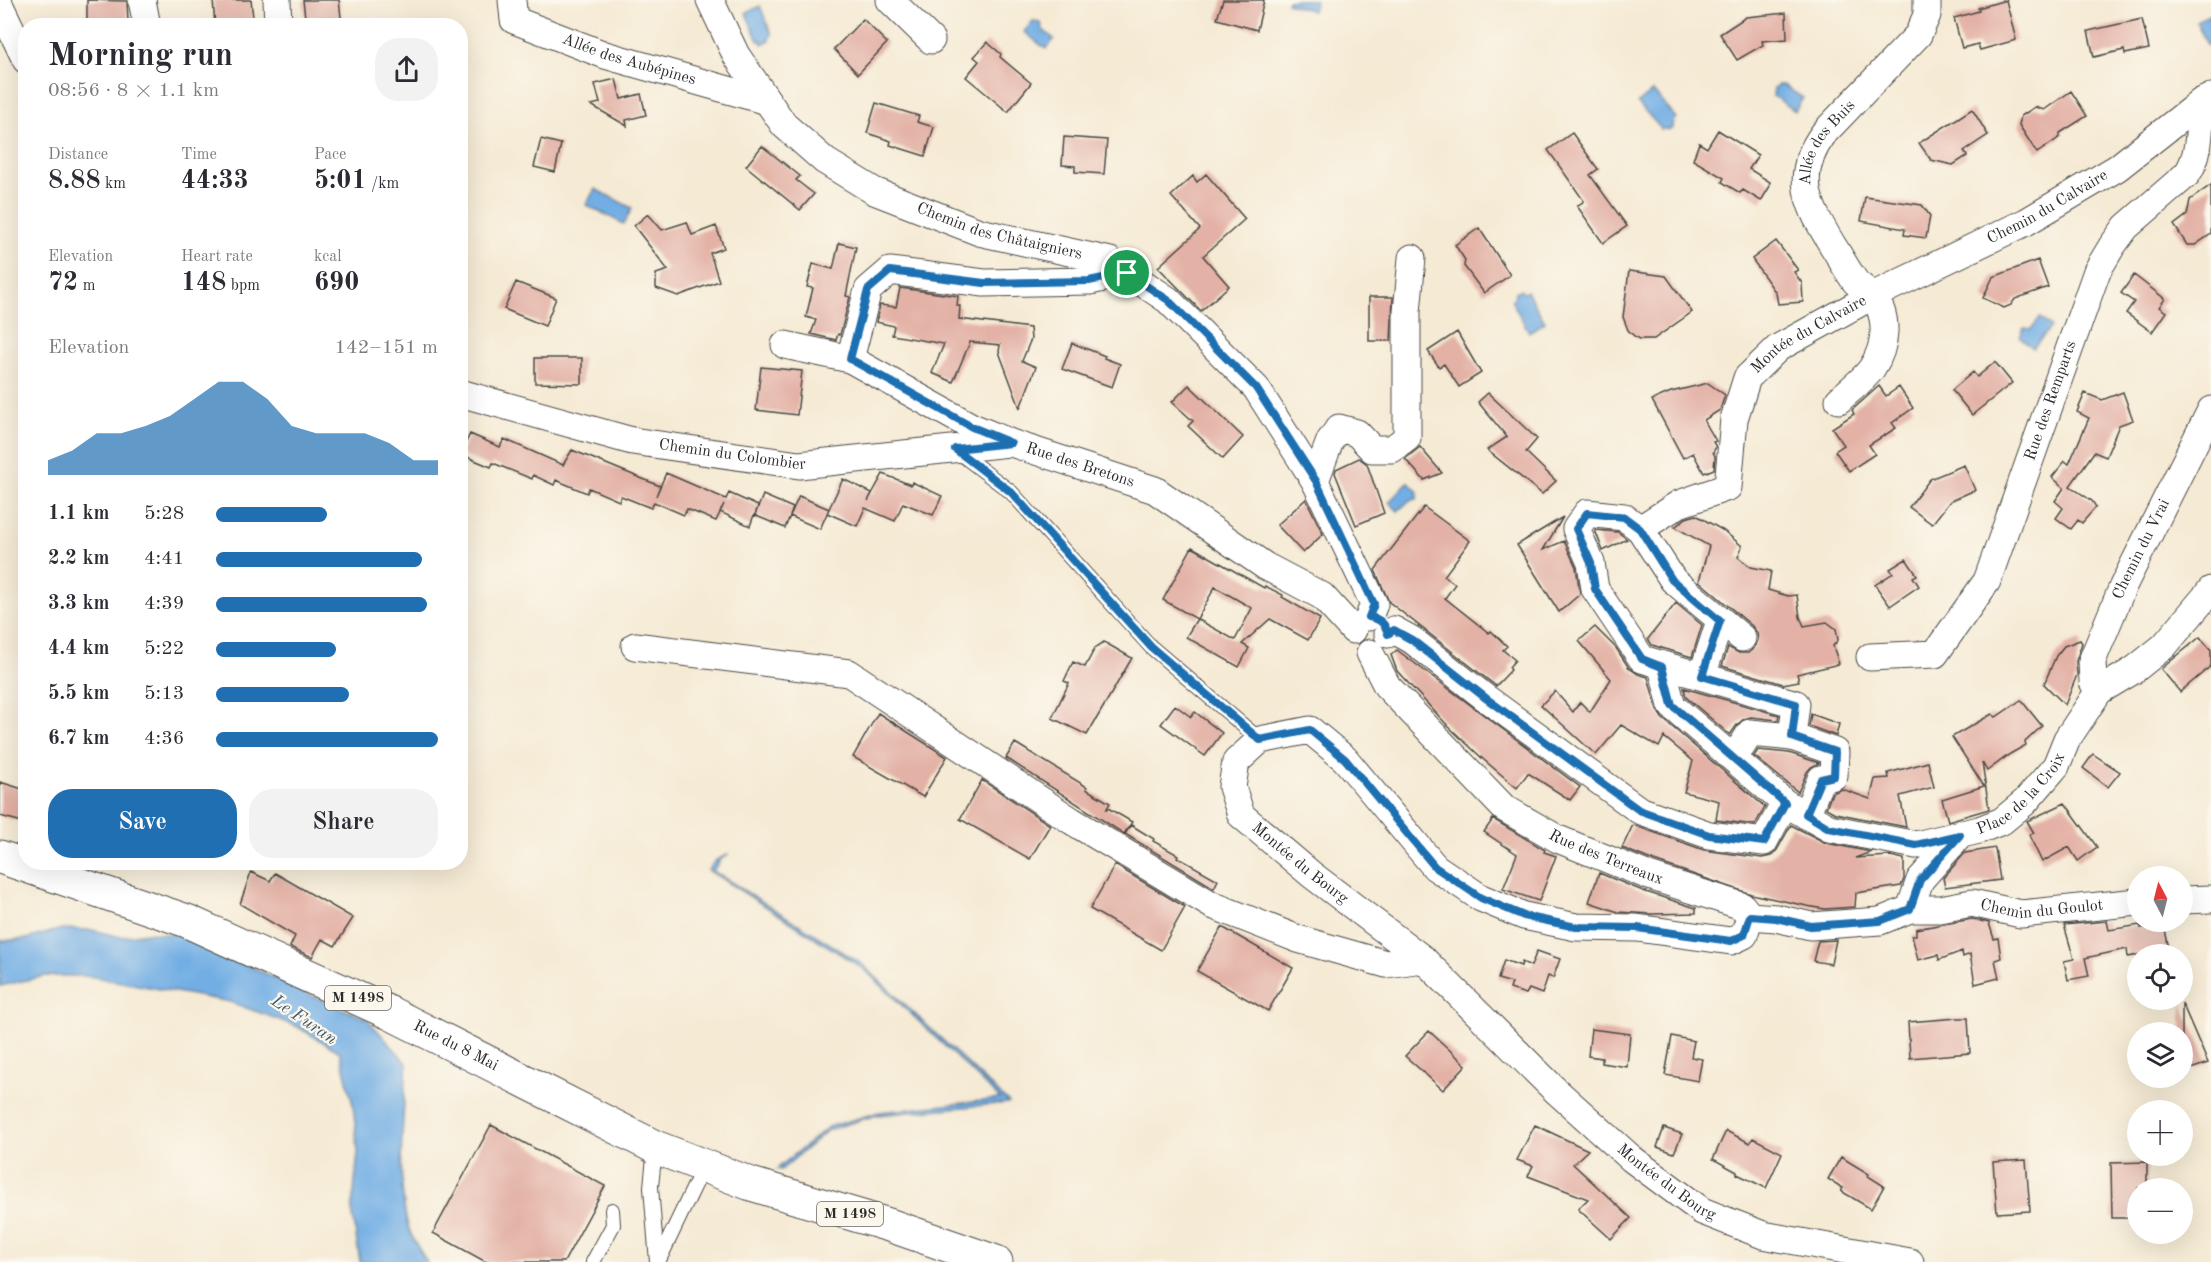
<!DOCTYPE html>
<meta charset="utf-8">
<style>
:root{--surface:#fff;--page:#f2f2f3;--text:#2b2b33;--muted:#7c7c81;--accent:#1f6fb2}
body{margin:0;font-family:"Old Standard TT",serif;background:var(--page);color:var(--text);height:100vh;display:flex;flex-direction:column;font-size:22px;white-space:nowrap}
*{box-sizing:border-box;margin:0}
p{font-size:20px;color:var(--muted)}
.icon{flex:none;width:33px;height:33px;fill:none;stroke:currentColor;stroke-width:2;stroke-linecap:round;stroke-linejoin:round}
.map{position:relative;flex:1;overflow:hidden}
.panel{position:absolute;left:18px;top:18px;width:450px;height:852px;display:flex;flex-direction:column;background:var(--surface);border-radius:24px;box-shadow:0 6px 24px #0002}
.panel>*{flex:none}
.needle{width:39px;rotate:353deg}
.tools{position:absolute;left:2127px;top:866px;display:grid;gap:12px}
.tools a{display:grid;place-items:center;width:66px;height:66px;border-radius:50%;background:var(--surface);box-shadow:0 6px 24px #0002;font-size:30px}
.pin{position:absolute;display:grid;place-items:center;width:51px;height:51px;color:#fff;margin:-26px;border:3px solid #fff;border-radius:50%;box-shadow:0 2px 6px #0007}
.round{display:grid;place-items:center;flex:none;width:63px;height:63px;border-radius:24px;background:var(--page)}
.head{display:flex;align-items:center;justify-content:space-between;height:102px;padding:0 30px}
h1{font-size:33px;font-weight:600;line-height:45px}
.metrics{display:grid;grid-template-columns:repeat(3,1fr);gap:9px;height:102px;padding:6px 30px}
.metrics div{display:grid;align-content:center}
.metrics b{font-size:26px;font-weight:600}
.metrics small{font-size:16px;font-weight:400}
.metrics p{font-size:16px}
.chart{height:168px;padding:12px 30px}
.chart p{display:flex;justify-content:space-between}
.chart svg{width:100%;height:108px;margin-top:6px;fill:var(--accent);opacity:.7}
.action{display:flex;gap:12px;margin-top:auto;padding:12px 30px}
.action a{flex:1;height:69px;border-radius:24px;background:var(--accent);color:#fff;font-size:24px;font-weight:600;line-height:69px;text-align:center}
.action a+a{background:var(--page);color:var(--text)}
ul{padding:0 30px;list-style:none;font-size:20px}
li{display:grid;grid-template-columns:96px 72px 1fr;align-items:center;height:45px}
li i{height:15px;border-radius:8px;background:var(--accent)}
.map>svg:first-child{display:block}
.water{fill:#72aee4;stroke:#4e6c88;stroke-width:1.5}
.building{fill:#e3b1a5;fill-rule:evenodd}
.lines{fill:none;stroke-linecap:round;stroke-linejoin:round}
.lane-casing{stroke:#494844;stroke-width:16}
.street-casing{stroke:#494844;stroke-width:29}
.primary-casing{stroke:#494844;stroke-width:35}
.lane{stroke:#fff;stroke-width:14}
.street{stroke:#fff;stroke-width:27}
.primary{stroke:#fff;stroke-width:33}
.route-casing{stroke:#fff;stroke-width:12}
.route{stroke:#1f6fb2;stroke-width:8}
.labels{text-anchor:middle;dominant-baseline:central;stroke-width:4.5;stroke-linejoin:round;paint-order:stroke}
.shield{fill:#fbf7ec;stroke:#696865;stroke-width:1.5}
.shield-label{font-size:15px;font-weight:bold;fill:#2b2b2b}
.street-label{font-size:16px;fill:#2b2b2b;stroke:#fbf7ec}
.water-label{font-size:18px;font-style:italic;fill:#44596c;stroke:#fbf7ec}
</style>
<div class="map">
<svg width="2211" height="1262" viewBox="0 0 2211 1262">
<rect width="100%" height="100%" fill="#fbf7ec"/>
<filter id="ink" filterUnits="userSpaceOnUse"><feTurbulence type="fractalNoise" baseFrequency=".0167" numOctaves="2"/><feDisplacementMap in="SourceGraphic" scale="12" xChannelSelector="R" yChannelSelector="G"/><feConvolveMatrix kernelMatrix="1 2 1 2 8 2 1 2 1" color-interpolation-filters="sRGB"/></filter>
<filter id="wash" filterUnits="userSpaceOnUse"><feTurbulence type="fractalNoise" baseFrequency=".008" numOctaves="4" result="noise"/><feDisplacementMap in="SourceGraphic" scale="24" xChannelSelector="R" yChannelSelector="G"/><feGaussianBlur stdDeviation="1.35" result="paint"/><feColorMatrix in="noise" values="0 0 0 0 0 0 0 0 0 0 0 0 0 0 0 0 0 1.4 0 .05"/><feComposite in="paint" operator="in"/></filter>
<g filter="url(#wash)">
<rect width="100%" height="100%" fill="#f5ead4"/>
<path class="water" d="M1288,0H1316L1313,11L1287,3Z
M760,6L772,35L769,37L770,40L762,44L761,40L758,41L746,13Z
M2209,15L2211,20V44L2207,45L2196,21Z
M1033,21L1041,22L1042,29L1054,39L1046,49L1024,32Z
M1778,85H1783L1803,98L1795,111L1773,96L1774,88Z
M1653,91L1676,118L1673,121L1672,129L1667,130L1664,128L1662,130L1638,103Z
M595,189L632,208L624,224L586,205Z
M1520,290L1524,293L1527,291L1545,322L1529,332L1511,300L1514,298L1515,292Z
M2040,318L2051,327L2033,348L2020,337L2024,328L2031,329Z
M1408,482L1418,492L1417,499L1410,500L1398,511L1389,502Z
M729,854L720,860L713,871L861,963L1009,1103L877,1115L828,1130L781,1170L777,1169L828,1127L879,1112L1000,1099L864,969L708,870L716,860Z
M62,929L92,930L121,937L146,933L169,934L178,932L310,995L367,1019L407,1063C404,1110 395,1185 409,1229C413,1241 421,1252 427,1262H360L352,1210L358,1152L353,1105L340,1052L296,1026L230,1002L89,976H45L0,986V941L26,939Z"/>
<g id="blocks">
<path class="building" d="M87,0L127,1L128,22H124V26H87Z
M213,0H251L254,26H215Z
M303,0H339L342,26H306Z
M1223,0H1264L1257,30L1217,19Z
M2006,0L2016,40L1980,50L1978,44L1962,48L1954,18L1979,11L1978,8Z
M1786,13L1787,39L1762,41L1763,45L1737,60L1720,34L1746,17Z
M863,19L887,43L858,74L834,49Z
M2142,19L2149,49L2125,54L2124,50L2094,57L2088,31Z
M987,42L1001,54L1000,57L1031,83L1008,112L966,77L979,61L974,57Z
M616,79L621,99L641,94L646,115L626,120L627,126L591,105L600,103L595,84Z
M2071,91L2087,116L2060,133V137L2037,153L2019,125L2021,116L2035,107L2044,110Z
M876,103L919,116L917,122L934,127L925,156L890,145L891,141L867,133Z
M1972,109L1988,135L1964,151L1967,156L1953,165L1931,160L1919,143Z
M1718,130L1758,155L1749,169L1770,182L1769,185L1770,186L1761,201L1743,190L1740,193L1722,182L1724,178L1693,160L1699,143L1707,148Z
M1572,133L1598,169L1590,175L1627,226L1603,243L1577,206L1584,201L1548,150Z
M1064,137L1107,140L1104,174L1075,172V166L1062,165Z
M541,139L561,144L555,172L534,167Z
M762,146L800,176L796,180L814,194L800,210L746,166Z
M1206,174L1245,219L1203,256L1229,286L1201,311L1158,267L1200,229L1171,196L1193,176L1197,182Z
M2211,185V234L2195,245H2187L2174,225L2187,215L2190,200Z
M1865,197L1922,205L1930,216L1926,238L1904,235L1905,229L1861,221Z
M648,214L662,230L687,222L692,235L716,226L724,248L710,253L719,281L678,296L656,288V274L668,270L634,226Z
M1479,228L1510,275L1484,293L1464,266L1465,260L1455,245Z
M1776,241L1798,270L1794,272L1802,283L1803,302L1778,304L1776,293L1752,259Z
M839,243L856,247L846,296L850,297L840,335L838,334L836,340L811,334L816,320L806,317L813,288L807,287L813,264L833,269Z
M2038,260L2048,287L2015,299L2011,305L2004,308L1983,298L1993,277Z
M1629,271L1666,276L1692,312L1654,339H1640L1634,336L1628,330L1623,317Z
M2134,275L2165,299L2159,307L2166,312L2152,332L2126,313L2134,302L2121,293Z
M516,282L556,298L545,326L504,309Z
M900,288L958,296L957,306H960L959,319L1030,328L1031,339L1022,361L1036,367L1020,408L999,352L1000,345L970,342L953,382L932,373L944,344L892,335L894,326L876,322L880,305L896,307Z
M1369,297H1393L1391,341H1369Z
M1457,332L1481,373L1459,387L1444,364L1439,367L1428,351Z
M1072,343L1105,356L1104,358L1120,364L1112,387L1062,369Z
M535,358H582V384L535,383Z
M1995,362L2012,383L1972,415L1952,390L1973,372L1977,377Z
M761,367L802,371L797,415L756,410Z
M1708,383L1725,395L1720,410L1704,420L1716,441L1713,442L1716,447L1713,452L1715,456L1714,469L1704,473L1693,453L1683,458L1652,400L1671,392Z
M1189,385L1243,437L1223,459L1188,426L1193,421L1172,402Z
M1879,386L1886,396L1899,387L1913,408L1892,423L1896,428L1869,445L1875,454L1849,471L1835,451L1844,445L1832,428L1854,414L1852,410Z
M2123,392L2133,420L2119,425L2106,457L2094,452L2070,486L2092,501L2096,507L2082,523L2078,520L2071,529L2056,518L2063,508L2055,501L2064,488L2052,477L2065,461L2069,464L2089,418L2077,412L2085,393L2102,400Z
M1488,393L1537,439L1526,452L1556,481L1542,494L1487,450L1507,437L1478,402Z
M470,434L500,447L504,439L563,465L572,450L660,486L656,496L666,473L726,499L729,493L758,506L755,515L763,495L793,508L790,516L799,496L829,509L820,529L790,516L785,528L754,515L750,526L720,512L724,504L716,521L687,509L684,515L654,502L651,508L621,496L619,501L589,488L587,493L556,480L554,485L533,475L532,479L493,463L491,467L460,454Z
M1420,447L1442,473L1424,480L1415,470L1405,459Z
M1359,458L1367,464L1384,513L1356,525L1335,473L1336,469Z
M1964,465L1975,490L1950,501L1932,524L1909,507L1930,479Z
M883,474L911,485L912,482L942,496L933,515L903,503L895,521L865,508L857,526L827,513L843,479L872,493L868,501Z
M1306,499L1323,534L1303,553L1277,525Z
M1424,507L1470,541L1444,576L1455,584L1445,598L1489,633L1491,631L1507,646L1503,650L1515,660L1509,667L1511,670L1496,686L1389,602L1375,570Z
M1696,515L1724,531L1742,546L1738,557L1751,567L1771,571L1768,590L1788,596L1797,595L1800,617L1804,626L1827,622L1836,629L1838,640L1833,646L1839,664L1797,674L1799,681L1783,684L1722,666L1728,647L1739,653H1748L1754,648L1758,640L1757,633L1752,626L1699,581L1709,546L1675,527L1686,518Z
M1563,517L1543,550L1564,541L1576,567L1580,594L1559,612L1517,545Z
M1595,530L1618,532L1627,539L1603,551Z
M1192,547L1264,588L1265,586L1283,595L1282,597L1320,619L1308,640L1270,619L1242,644L1249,648L1239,667L1186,637L1197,619L1163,600ZM1215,587L1252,608L1235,640L1197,619Z
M1906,559L1917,575L1913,577L1919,586L1890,606L1875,585L1893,573L1890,569Z
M1676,603L1702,625L1692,657L1652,645L1648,639Z
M1595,627L1616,648L1629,668L1638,674L1648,677L1657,710L1662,718L1765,807L1755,825L1716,820L1719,801L1684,792L1693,761L1664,737L1659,747L1621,725L1596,755L1541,705L1555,691L1573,712L1580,702L1590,712L1611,679L1579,641Z
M2200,637L2211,650V666L2180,692L2161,669Z
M2080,640L2082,643L2076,661L2077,675L2065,705L2044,684L2056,656L2064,646Z
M1104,642L1132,658L1087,735L1052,718L1069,683L1064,681L1073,662L1085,667L1095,648Z
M1397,650L1580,787L1570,800L1528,773L1517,788L1484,760L1449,727L1397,671L1391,655Z
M1684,688L1779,715L1778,720L1751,717L1744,719L1737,725L1730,735L1686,697Z
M2021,700L2042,726L2025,742L2026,745L2010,754L1987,771L1982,762L1989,809L1948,821L1942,799L1984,786L1952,737L1992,714L1996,717Z
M1175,705L1191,717L1195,712L1222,733L1205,756L1161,724Z
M878,713L947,757L923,797L853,757Z
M1811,714L1839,724L1836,736L1809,726Z
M1015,743L1087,787L1086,789L1110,803L1106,810L1108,808L1132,822L1124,834L1006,758Z
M1758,750L1789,753L1819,763L1811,767L1807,772L1798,792L1754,756Z
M2093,754L2120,772L2108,787L2083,768Z
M1928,762L1934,787L1900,796L1906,827L1835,813L1826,808L1832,793L1842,789L1870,799L1875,779L1889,778L1888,773Z
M982,780L1050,825L1030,859L960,819Z
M0,782L26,790V823L0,816Z
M2065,803L2097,847L2078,861L2069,847L2042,862L2029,835L2034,833L2027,821Z
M1493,819L1545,850L1544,852L1556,856L1539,901L1503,889L1517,854L1484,832Z
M1131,825L1154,839L1153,841L1178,855L1177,857L1218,880L1214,888L1125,834Z
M1633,825L1704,850L1762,858L1771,856L1777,850L1791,825L1826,843L1871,852L1855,858L1891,856L1904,859V879L1901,886L1856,893L1855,907L1825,909L1807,906L1751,894L1654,861L1622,848Z
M1995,848L2000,880L1945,887L1943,878L1965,853Z
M1115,865L1185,907L1161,950L1090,909Z
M251,872L270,881L275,873L353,918L335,946L322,939L312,957L290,947L295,936L240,904Z
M1599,873L1643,891L1696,908V913L1652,914L1618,912L1589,902Z
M1972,919L1989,923L1994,939L1998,938L2001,958L1995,960L1999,978L1975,984L1970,954L1963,957L1962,951L1939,960L1938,955L1918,960L1912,936L1916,935V929Z
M2107,921L2109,930L2140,925L2141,928L2164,925L2169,949L2128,957L2127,949L2085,958L2089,976L2068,980L2064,961L2074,959L2064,925Z
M1222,927L1293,968L1268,1011L1197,971Z
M1836,940L1831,964L1813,961L1818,941Z
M1537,951L1560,959L1553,978L1548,976L1542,994L1529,989L1526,994L1510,989L1512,983L1498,979L1504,960L1521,966L1522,962L1531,966Z
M2182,1003L2208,1063L2182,1072Z
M1958,1018H1968L1970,1053L1910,1058L1908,1022Z
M1591,1029L1630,1034L1627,1067L1602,1063V1058L1588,1056Z
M1429,1031L1466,1065L1443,1090L1405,1056Z
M1672,1036L1694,1041L1691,1057L1702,1059L1698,1081L1665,1075Z
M491,1125L605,1186L564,1262H486L433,1233Z
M1535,1125L1588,1150L1573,1164L1631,1218L1611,1239L1578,1209L1588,1199L1528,1176L1533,1166L1517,1160Z
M1664,1128L1682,1134L1674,1153L1657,1147Z
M1726,1131L1750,1143L1753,1138L1782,1153L1766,1188L1737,1174V1172L1713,1159Z
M1841,1157L1869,1174L1868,1176L1884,1186L1871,1209L1841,1191L1843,1188L1828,1179Z
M2026,1160L2030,1211L1997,1213L1993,1162Z
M2147,1162V1188H2138V1218H2112L2111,1163Z"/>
</g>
</g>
<g filter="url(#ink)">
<use href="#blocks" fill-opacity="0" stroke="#494844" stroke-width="1.5"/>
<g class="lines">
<g class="lane-casing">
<path id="lane" d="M957,451L1011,492L1151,647L1260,740
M655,1147L651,1187L657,1262
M593,1262L613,1225L612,1210
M658,1262L704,1166"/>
</g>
<g class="street-casing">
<g id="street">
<path d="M142,0L147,26"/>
<path d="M277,0L278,26"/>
<path id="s1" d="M512,0L514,20L605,55L767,101"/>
<path id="s2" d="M710,0L736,55L784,125L825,161L874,191L979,232L1110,261L1168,300L1256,388L1315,481L1374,604L1369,617"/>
<path d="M890,0L931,40"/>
<path d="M0,6L26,60"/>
<path id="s3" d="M785,345L850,359L972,427L1011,443L1155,490L1265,566L1322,596L1353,630"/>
<path d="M850,359L868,290L890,271L984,283L1090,281L1127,273"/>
<path id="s4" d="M460,393L632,441L799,465L1009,443"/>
<path id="s5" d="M1839,400C1849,390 1864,380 1872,368C1886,347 1890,316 1872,296C1867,290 1860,287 1855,281C1847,270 1840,257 1833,246C1808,205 1792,176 1824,133L1918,35L1927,15V0"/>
<path d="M1315,481L1330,441L1339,428L1357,433L1372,449H1392L1407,438V312L1412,258"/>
<path d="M1640,529L1673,580L1742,638"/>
<path d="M1388,634L1394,630L1412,640L1487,699L1639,810L1709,835L1764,842L1785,803"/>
<path d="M635,646L849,673L1072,821L1212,905L1298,939L1386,964L1423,959"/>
<path id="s6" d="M1370,653L1387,686L1504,808L1558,839L1649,876L1742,906L1750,916L1776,918L1811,926L1880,921L1910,909H1940L1972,903L2021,914L2138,902"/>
<path id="s7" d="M1870,657L1935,654L1987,581L2097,271L2112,246L2126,227L2187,174C2201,154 2199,126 2201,102"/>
<path id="s8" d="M1662,667L1672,706L1785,803L1829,828L1916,845L1979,830L2002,821L2025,802L2056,766L2067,739L2099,691L2134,670L2164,646L2211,590"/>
<path d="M1702,676L1720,621"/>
<path id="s9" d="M2099,691L2093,682L2092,661L2123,586L2211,410"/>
<path id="s10" d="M1792,737L1796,704L1642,659L1595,589L1591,563L1576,529L1587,513L1624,517L1640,529L1679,504L1728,487L1734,419L1747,378L1778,348L1872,296L2026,222L2117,168L2201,102L2211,97"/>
<path d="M1729,755L1742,746L1750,733L1792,737L1835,752L1834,776L1821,779L1806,815"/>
<path d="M2182,900L2211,899"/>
<path d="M1910,909L1920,880L1960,835"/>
<path id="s11" d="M1750,916L1744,935L1731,941L1637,928L1576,927L1524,916L1481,898L1435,867L1345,759L1310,730L1260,740L1236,762L1232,787L1241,815L1312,875L1423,959L1553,1088L1632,1159L1702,1211L1763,1235L1910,1262"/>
</g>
</g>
<g class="primary-casing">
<g id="primary">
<path id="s12" d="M0,857L187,921L390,1013L655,1147L751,1184L889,1225L996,1262"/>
</g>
</g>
<use href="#lane" class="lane"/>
<use href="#street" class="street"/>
<use href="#primary" class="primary"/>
</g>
</g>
<g class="lines" filter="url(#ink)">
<g class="route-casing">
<path id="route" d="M890,271L984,283L1089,281L1127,273L1168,300L1256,388L1316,481L1374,604L1369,617C1380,619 1385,623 1388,634L1394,630L1412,640L1487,699L1639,810L1709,835L1764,842L1785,803L1672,705L1662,667L1642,659L1595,589L1591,563L1576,529L1587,513L1624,517L1640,529L1672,580L1720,621L1702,676L1796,704L1792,737L1835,752L1834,776L1821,779L1806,814L1829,828L1916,845L1960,835L1920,880L1910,909L1880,921L1811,926L1776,918L1750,916L1744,935L1731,941L1637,928L1576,927L1524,916L1481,898L1435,867L1345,759L1310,730L1260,740L1151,647L1011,492L955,449L1011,443L972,427L850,359L868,290Z"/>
</g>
<use href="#route" class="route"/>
</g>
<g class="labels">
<g class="shield">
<rect x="325" y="986" width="66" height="24" rx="4.5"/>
<rect x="817" y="1202" width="66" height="24" rx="4.5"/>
</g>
<g class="shield-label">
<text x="358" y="998">M 1498</text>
<text x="850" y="1214">M 1498</text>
</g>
<g class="street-label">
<text stroke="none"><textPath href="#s1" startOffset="142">Allée des Aubépines</textPath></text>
<text stroke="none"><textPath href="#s5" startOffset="303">Allée des Buis</textPath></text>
<text stroke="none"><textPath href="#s10" startOffset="975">Chemin du Calvaire</textPath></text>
<text stroke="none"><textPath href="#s2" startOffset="390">Chemin des Châtaigniers</textPath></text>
<text stroke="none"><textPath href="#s10" startOffset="704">Montée du Calvaire</textPath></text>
<text stroke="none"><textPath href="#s7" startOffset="346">Rue des Remparts</textPath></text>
<text stroke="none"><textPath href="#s4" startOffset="280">Chemin du Colombier</textPath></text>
<text stroke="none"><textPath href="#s3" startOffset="321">Rue des Bretons</textPath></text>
<text stroke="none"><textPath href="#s9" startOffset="154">Chemin du Vrai</textPath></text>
<text stroke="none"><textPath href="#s8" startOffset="450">Place de la Croix</textPath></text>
<text stroke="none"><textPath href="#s6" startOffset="320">Rue des Terreaux</textPath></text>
<text stroke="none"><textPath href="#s11" startOffset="746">Montée du Bourg</textPath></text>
<text stroke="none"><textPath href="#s6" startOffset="774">Chemin du Goulot</textPath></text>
<text stroke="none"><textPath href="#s12" startOffset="494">Rue du 8 Mai</textPath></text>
<text stroke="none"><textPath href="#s11" startOffset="1233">Montée du Bourg</textPath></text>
</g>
<g class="water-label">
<text transform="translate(304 1020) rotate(34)">Le Furan</text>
</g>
</g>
</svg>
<div class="tools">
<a><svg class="needle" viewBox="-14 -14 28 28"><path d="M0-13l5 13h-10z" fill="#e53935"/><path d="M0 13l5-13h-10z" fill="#7c7c81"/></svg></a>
<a><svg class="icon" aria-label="locate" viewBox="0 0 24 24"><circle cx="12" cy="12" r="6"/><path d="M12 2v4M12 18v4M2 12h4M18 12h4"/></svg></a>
<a><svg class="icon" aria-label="layers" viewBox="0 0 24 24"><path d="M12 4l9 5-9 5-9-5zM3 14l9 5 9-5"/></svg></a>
<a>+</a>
<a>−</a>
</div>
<div class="pin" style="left:1127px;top:273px;background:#1e9e55"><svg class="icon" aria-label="arrive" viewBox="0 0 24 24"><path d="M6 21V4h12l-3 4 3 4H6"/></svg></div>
<section class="panel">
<div class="head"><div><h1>Morning run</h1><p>08:56 · 8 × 1.1 km</p></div><a class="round"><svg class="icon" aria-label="share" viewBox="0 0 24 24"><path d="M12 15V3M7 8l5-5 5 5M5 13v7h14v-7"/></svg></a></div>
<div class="metrics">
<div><p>Distance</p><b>8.88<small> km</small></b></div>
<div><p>Time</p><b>44:33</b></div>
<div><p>Pace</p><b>5:01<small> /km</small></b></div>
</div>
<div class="metrics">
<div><p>Elevation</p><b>72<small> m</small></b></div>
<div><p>Heart rate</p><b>148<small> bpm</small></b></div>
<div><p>kcal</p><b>690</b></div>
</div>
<div class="chart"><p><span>Elevation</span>142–151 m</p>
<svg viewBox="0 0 160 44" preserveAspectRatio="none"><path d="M0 44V38L10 34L20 27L30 27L40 24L50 20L60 13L70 6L80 6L90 13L100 24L110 27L120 27L130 27L140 31L150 38L160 38V44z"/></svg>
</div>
<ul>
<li><b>1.1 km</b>5:28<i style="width:50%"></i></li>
<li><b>2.2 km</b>4:41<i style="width:93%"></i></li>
<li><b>3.3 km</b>4:39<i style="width:95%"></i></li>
<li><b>4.4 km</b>5:22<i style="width:54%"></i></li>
<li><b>5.5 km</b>5:13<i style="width:60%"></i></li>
<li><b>6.7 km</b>4:36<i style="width:100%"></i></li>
</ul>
<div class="action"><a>Save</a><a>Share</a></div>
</section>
</div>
